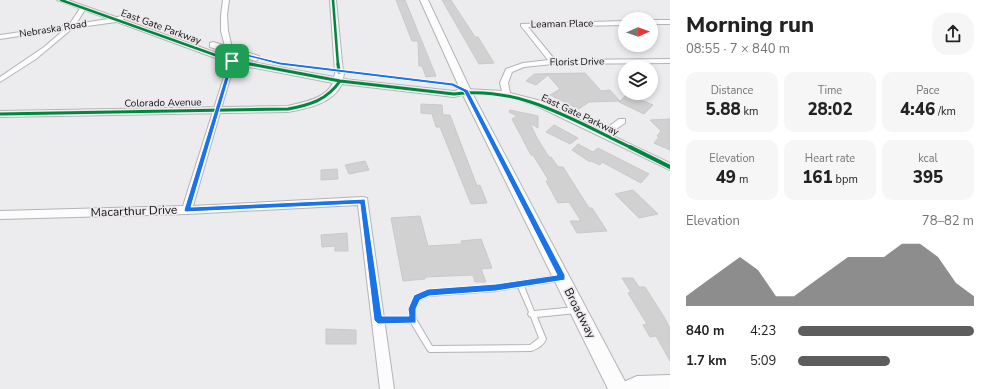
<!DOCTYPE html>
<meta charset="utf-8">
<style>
:root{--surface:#fff;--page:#f6f6f6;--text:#222;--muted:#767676;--accent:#5e5d5e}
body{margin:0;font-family:"Nunito Sans",sans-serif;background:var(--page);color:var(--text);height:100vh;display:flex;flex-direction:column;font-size:15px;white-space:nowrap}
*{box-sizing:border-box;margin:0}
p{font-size:13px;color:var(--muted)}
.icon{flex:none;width:22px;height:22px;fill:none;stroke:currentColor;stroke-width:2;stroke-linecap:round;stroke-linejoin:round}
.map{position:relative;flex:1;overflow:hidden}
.side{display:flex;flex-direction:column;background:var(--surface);width:320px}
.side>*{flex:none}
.needle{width:26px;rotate:88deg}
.buttons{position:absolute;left:618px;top:12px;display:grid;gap:8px}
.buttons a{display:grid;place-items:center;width:40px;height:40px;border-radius:50%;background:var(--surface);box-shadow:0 2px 6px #0003;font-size:20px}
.pin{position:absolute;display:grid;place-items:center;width:34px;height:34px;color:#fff;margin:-17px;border-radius:8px;box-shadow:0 2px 6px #0006}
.round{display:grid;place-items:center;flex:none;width:42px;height:42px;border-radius:16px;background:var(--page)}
.summary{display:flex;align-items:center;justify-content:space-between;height:68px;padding:0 16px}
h1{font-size:22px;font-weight:800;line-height:30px}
.stats{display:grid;grid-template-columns:repeat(3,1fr);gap:6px;height:68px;padding:4px 16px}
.stats div{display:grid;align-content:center;border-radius:10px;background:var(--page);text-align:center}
.stats b{font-size:17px;font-weight:800}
.stats small{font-size:11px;font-weight:400}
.stats p{font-size:11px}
.chart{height:112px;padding:8px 16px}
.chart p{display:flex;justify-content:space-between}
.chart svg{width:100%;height:72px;margin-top:4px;fill:var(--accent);opacity:.7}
ul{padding:0 16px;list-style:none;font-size:13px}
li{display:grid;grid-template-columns:64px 48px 1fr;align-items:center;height:30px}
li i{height:10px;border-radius:5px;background:var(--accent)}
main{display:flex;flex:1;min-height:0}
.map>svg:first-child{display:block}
.building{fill:#d2d1d2;stroke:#c9c8ca}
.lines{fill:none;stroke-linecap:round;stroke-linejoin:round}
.service-casing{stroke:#b4b3b5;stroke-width:2}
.minor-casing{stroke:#b4b3b5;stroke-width:2}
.tertiary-casing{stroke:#b4b3b5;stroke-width:2}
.secondary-casing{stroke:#b4b3b5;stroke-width:2}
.service{fill:#fcfcfc;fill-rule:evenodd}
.minor{fill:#fcfcfc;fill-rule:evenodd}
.tertiary{fill:#fcfcfc;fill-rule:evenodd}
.secondary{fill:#fcfcfc;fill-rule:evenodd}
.cycleway-far2-casing{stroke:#edeaee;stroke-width:4}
.cycleway-far1-casing{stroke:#edeaee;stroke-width:5}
.cycleway-casing{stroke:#edeaee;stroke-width:6}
.cycleway-far2{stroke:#00873e;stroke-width:2.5}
.cycleway-far1{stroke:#00873e;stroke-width:3}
.cycleway{stroke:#00873e;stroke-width:4}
.route{fill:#1a73e8;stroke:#fff;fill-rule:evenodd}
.labels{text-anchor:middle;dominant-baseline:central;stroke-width:3.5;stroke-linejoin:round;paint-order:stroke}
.far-street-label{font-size:10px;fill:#111011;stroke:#edeaee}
.street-label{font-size:12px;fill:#111011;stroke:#edeaee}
</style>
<main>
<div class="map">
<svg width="670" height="389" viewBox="0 0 670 389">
<rect width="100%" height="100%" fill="#ecebed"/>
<path class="building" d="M396,0H405L436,76L426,77L422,66H419L418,41H412Z
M442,0H451L475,37H478L494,63L479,64Z
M585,73L601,91L610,90L620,101L589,102L579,109L550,95L560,89L548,75L536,85L526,81L534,74Z
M627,94L653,105L644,114L619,102Z
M421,104L442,105L443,115H450L477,186L480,185L487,203L471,204L440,127H436L432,114L421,113Z
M510,110L538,116V128L530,123L537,138L549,157H551L558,167H563L589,208H592L607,231L577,233L570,221H581L569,202L558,203L546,181H549L533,155H531L512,119L517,116L509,112Z
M670,119V150L654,143L659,137L657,136L661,131L650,120Z
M554,125L578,138L570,144L546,132Z
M578,144L593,152L598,148L649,174L641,183L602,162L600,165L591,161L590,162L572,150Z
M365,161L369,170L349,174L345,165Z
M337,169L338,179L321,180V170Z
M633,190L658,214L639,218L615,194Z
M420,216L428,246L462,244L461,241L481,239L492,268L481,269L486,282H475L473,275L425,277V279L403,281L391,218Z
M347,233L348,251H335V246L322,247L321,235Z
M622,278H633L639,287H645L664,317L670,328V361L656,336L650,337L643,325L647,324L628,293L631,292Z
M326,329L356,330V344H326Z"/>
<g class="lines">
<g class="service-casing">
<path id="service" d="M559,275L561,276L562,278L561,280L559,281L524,286L534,311L576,307L578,308L579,310L578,312L576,313L537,317L546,339C544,345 537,349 531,351L430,352L428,351L411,323H378L376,322L375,320L376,318L378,317H410L409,309L415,296L428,290L496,285ZM518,287L529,312L528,314L529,316L531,317L539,338L530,345L432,346L416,319L415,309L419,300L428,296L496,291Z"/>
</g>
<g class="minor-casing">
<path id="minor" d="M223,0H229L227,15L228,31L235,61L193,206L363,197L367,198L394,389H380L358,205L187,214L0,219V211L183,206L229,61L221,31V15Z
M330,0H336L343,72L339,74L335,72Z
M81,7L86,8L76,24L115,18L129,13L132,15L116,22L73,28L36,59L0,82V77L44,47L65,29L0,39V35L69,25Z
M651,20H670V24H651Z
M625,21V25L528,27L555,60L670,59V63L553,64L524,67L512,72L508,83L510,93L541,101L602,131L619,119H625V123L609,134L670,163V170L535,105L506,96L466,93L462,91L466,89L502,91L500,83L506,69L523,63L548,60L521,26V24Z
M670,375V389H617L619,384L637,376Z"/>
</g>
<g class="tertiary-casing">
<path id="tertiary" d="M57,0H68L234,59L334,77L336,71L339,70L344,73L343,79L454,91L466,88L471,91L469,93L454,97L342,84C332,104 308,108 288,112L0,117V111L288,106C304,102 325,99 333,83L229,63Z
M213,42L259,56L260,58L256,61L210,47V43Z"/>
</g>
<g class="secondary-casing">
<path id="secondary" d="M420,0H428L471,91L629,389H608L461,91Z"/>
</g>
<use href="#service" class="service"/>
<use href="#minor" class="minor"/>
<use href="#tertiary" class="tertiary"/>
<use href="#secondary" class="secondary"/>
<g class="cycleway-far2-casing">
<path id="cycleway-far2" d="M61,0L232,61L255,65
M333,0L338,65"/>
</g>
<g class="cycleway-far1-casing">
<path id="cycleway-far1" d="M250,64L340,81L454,94C520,85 574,121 632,148
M338,64L339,72
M0,114L288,109C310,105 327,100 340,81"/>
</g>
<g class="cycleway-casing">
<path id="cycleway" d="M630,147L670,167"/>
</g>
<use href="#cycleway-far2" class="cycleway-far2"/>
<use href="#cycleway-far1" class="cycleway-far1"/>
<use href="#cycleway" class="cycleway"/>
</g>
<path class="route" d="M226,49L280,62L453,83L468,90L565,275V280L496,291L429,296L420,300L416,309V323L378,324L374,320L360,204L185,212L184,210L230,61ZM230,52L280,65L452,86L464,92L557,275L496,284L428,289L414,295L408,309L409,316H382L365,199L191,207L234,61Z"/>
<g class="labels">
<g class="far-street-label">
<text transform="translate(562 24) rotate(-1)">Leaman Place</text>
<text transform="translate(161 27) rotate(20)">East Gate Parkway</text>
<text transform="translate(53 29) rotate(-9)">Nebraska Road</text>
<text transform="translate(577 62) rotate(-1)">Florist Drive</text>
<text transform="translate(163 103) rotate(-1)">Colorado Avenue</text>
<text transform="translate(580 115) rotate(25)">East Gate Parkway</text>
</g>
<g class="street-label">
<text transform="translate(134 211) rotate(-2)">Macarthur Drive</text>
<text transform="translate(580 313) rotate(63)">Broadway</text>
</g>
</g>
</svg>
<div class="buttons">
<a><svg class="needle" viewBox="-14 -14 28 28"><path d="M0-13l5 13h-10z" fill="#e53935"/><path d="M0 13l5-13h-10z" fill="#767676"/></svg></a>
<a><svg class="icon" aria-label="layers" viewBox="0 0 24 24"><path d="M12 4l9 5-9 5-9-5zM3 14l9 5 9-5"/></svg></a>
</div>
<div class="pin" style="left:232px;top:61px;background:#1e9e55"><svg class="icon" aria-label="arrive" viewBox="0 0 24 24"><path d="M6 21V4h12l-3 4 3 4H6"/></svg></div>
</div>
<section class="side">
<div class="summary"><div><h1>Morning run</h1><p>08:55 · 7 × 840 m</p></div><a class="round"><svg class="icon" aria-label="share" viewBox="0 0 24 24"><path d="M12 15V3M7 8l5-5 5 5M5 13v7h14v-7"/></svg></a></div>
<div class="stats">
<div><p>Distance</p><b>5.88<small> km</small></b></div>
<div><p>Time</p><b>28:02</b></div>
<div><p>Pace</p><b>4:46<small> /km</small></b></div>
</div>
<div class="stats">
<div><p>Elevation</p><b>49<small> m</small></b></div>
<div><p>Heart rate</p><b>161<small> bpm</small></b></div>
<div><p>kcal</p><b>395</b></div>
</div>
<div class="chart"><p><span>Elevation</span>78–82 m</p>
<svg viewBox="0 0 160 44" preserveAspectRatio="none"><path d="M0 44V38L10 30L20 22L30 14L40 22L50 38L60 38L70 30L80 22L90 14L100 14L110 14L120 6L130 6L140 14L150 30L160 38V44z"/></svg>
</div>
<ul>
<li><b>840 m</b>4:23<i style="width:100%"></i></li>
<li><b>1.7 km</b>5:09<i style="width:52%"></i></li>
</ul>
</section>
</main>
